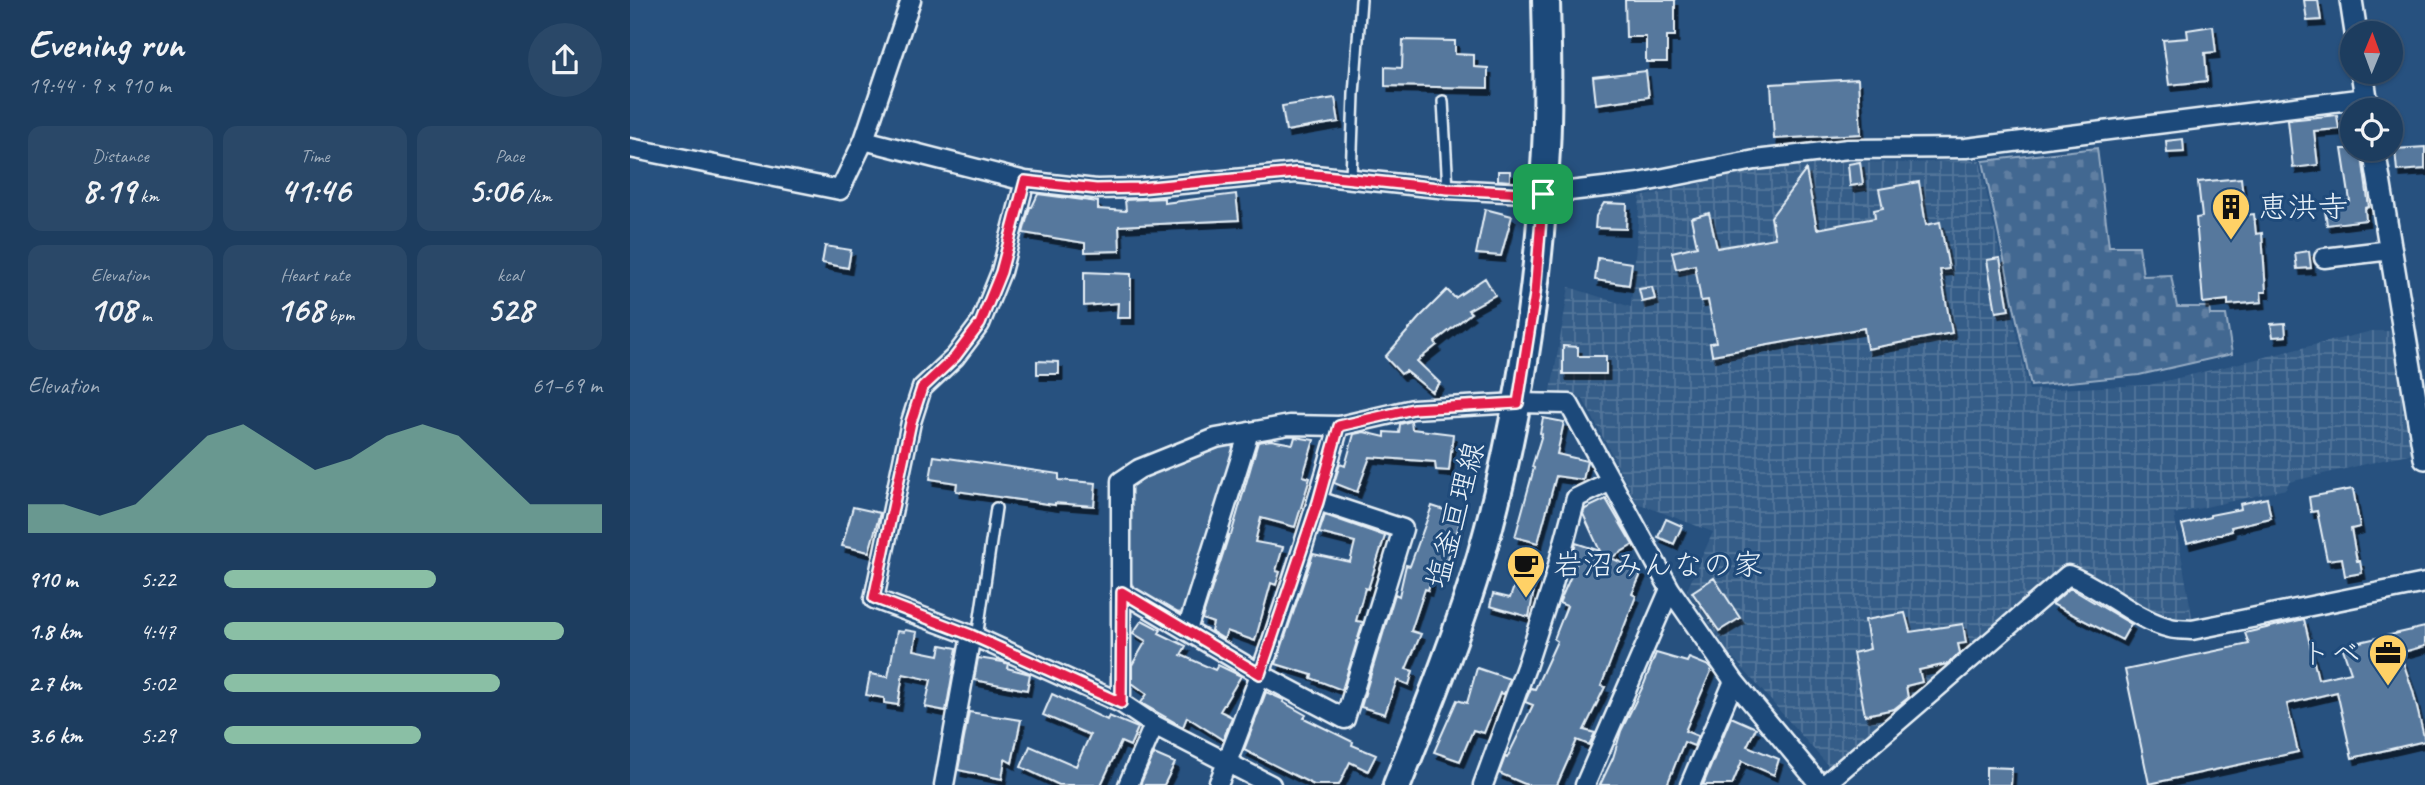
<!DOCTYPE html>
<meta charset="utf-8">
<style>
:root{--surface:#1d3d5f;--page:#2a4868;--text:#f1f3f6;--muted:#a0aebd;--line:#3b5674;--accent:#8abfa5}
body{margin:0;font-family:Caveat,"Klee One",sans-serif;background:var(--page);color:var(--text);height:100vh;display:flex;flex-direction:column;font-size:26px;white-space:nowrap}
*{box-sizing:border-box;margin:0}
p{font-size:23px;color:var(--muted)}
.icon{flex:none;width:38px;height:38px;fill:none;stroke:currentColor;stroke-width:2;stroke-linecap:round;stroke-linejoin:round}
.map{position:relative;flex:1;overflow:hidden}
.side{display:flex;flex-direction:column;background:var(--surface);width:630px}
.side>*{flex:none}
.needle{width:46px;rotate:1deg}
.tools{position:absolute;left:1710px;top:21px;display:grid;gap:14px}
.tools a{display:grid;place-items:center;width:63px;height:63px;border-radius:50%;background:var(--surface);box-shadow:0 2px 5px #0004,0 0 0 2px var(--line);font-size:35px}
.pin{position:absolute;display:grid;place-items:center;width:60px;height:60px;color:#fff;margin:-30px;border-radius:14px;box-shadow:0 4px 10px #0006}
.round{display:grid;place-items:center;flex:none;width:74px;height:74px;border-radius:37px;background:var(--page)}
.headline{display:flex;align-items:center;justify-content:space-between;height:119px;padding:0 28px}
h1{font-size:38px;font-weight:600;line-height:52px}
.stats{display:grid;grid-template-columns:repeat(3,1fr);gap:10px;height:119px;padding:7px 28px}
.stats div{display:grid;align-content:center;border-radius:14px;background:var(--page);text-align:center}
.stats b{font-size:35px;font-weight:600}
.stats small{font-size:19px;font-weight:400}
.stats p{font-size:19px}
.chart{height:196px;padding:14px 28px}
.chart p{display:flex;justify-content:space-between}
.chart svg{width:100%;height:126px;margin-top:7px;fill:var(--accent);opacity:.7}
ul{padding:0 28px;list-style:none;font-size:23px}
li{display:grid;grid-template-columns:112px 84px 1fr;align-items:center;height:52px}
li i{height:18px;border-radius:9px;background:var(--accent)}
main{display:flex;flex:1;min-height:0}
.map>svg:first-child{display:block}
.industrial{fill:url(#industrial-grid)}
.green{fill:#436891;stroke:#96acc4;stroke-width:2}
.cemetery{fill:url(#cemetery-stones);stroke:#96acc4;stroke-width:2}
.building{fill:#57789d;stroke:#e8f1f8;stroke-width:2;filter:url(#shadow)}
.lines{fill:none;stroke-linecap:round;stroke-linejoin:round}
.service-casing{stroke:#e8f1f8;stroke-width:14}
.minor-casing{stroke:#e8f1f8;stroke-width:23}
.tertiary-casing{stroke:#e8f1f8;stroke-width:26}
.primary-casing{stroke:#e8f1f8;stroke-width:32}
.service{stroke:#1f4a7a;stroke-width:9}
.minor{stroke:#1f4a7a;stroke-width:18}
.tertiary{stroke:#1f4a7a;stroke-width:21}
.primary{stroke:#1f4a7a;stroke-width:26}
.route-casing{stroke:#fff;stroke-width:14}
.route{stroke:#e11d48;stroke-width:9}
.labels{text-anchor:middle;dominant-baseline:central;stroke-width:6;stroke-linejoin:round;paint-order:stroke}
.poi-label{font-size:30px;fill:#e8f1f8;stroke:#1f4a7a;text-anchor:start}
.street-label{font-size:30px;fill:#e8f1f8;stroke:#1f4a7a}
</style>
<main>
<section class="side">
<div class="headline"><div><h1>Evening run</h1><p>19:44 · 9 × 910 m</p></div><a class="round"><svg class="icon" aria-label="share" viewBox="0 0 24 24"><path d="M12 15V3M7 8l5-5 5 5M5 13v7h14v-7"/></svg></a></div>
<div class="stats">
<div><p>Distance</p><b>8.19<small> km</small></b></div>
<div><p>Time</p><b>41:46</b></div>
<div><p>Pace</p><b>5:06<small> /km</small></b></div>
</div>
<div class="stats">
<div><p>Elevation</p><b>108<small> m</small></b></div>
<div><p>Heart rate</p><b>168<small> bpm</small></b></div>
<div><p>kcal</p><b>528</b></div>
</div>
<div class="chart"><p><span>Elevation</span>61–69 m</p>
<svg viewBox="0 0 160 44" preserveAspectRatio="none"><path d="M0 44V34L10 34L20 38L30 34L40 22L50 10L60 6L70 14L80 22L90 18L100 10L110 6L120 10L130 22L140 34L150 34L160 34V44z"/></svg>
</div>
<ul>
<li><b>910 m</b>5:22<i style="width:56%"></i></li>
<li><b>1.8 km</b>4:47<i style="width:90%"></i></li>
<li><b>2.7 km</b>5:02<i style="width:73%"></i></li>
<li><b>3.6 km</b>5:29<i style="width:52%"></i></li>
</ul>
</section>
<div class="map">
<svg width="1795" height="785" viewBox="0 0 1795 785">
<defs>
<pattern id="industrial-grid" width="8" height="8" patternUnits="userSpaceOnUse" patternTransform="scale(1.75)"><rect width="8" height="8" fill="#355d88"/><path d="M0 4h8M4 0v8" fill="none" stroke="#52759a"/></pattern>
<pattern id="cemetery-stones" width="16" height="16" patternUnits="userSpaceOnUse" patternTransform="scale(1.75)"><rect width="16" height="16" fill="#436891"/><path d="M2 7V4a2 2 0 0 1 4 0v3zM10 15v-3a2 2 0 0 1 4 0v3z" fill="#5e7ea1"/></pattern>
<filter id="shadow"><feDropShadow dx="3.5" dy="6" stdDeviation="0" flood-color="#0009"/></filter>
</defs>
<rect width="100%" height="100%" fill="#27517f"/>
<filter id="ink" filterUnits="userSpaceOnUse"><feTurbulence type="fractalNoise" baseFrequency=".0143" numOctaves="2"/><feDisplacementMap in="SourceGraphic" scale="14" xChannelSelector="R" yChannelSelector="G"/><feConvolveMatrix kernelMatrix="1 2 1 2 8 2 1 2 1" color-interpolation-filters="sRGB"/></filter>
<g filter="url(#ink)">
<path class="industrial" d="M1339,160L1350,161L1399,390L1519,385L1742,331H1762L1783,453L1659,482L1656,489L1544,514L1563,622L1549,624L1531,617L1437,568L1201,769L1099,653L1057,590L1083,532L1007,503L953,399L921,391L939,287L1001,307L1010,197L1142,167L1199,161L1283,163Z"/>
<path class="green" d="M599,444L605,450L558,610L542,614L507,591L499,580L500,484L543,463Z"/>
<path class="cemetery" d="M1467,148L1479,246H1509L1513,276L1541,275L1547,307H1579L1580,315H1596L1602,354L1509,375L1401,386L1353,161Z"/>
<path class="building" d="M995,0H1045V36H1037V62H1016V37H996Z
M1674,0H1688L1691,20L1677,21Z
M1583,26L1586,52L1575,53L1577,81L1539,85L1533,40L1558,38L1557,30Z
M773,40L825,41V54L844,55V67L858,68V88L755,86V67L772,68Z
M1016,71L1019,97L966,104L963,77Z
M1228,79L1231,134L1144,139L1141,84Z
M705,98L709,122L656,131L652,106Z
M1707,115L1709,129L1684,131L1688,165L1663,168L1658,120Z
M1553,139L1554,152L1537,153L1536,141Z
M1795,147V169L1767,171L1765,149Z
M1712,149H1731L1739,207L1735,208L1736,220L1697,225L1694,204L1720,201Z
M1230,162L1233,184L1220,186L1218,164Z
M1176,170L1187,229L1245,218L1244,210L1253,208L1249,189L1289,182L1296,225L1310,222L1319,269L1310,270L1322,333L1237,349L1234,328L1082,355L1080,343L1086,342L1078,300L1071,301L1065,265L1046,269L1042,252L1067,246L1061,218L1079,213L1087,248L1145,238L1141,217Z
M868,171H880V181L868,180Z
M1611,178L1615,215L1624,214L1626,234L1632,233L1636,292H1631L1632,302L1598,305V300L1573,303L1566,218L1572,217L1568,182Z
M408,194L468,202V209L496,211L495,200L534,198V203L606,194L609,220L489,226L490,251L455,252V243L393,233L400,207H402Z
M974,203L997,204L996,229L965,228L966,216Z
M855,209L882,216L871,256L846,254Z
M195,246L221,250L218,268L192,263Z
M1679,251L1681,268L1667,269L1665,253Z
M968,258L1002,263L999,285L965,280Z
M1370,258L1379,310L1366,312L1357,260Z
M454,272L501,274V318H487L488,303L454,306Z
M855,278L865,295L838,310L841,313L805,342L807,345L787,361L810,383L802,392L776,371L771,374L755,357L789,318L817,290L825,298Z
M1022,287L1025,299L1012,302L1009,289Z
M1655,323L1656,336L1643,337L1641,324Z
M933,346L948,347V356H976V374H933Z
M407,361L429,362V374H407Z
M913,418L934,422L927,454L957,461L953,480L926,476L908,543L885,537L904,468L902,467L912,434L910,433Z
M781,421L782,429L823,434L819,471L806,470L805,462L740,457L727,492L704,483L710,464L715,466L724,434L734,432L755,437V432L769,433L770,424Z
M665,437L684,440L673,476L680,478L665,527L631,518L625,542L653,547L646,571L650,572L646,585L641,583L625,641L597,631L594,639L581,631L583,623L572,619L599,535H601L628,442L641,440L663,444Z
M304,456L429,474V480L466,483L464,506L425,503V505L326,491L327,483L300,479Z
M1723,489L1730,527L1721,529L1727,561H1730L1732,573L1715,576L1712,558L1697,560L1687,511L1681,512L1679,497Z
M1637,498L1641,518L1601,527L1602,531L1557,543L1552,525L1580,517V515L1611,509L1610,504Z
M976,499L1003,545L981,558L1012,572L1002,594L1006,596L971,686L975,687L954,730L965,733L959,745L947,740L927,785H897L869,773L875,757L877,758L903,705L895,702L901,688L905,689L927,641L924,639L937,606L929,603L948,560L942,558L946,543L970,551L953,514L955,509Z
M802,506L832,516L816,566L806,563L798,590L795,589L781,631L791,634L776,669L783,671L779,685L767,680L755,714L731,707L765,594L769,596L776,565L780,566Z
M223,507L250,513L239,552L212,546Z
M695,515L755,536L738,589L735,588L726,621L733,622L712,690L681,678L682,675L646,664L683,554L720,562L725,542L689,533Z
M1036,519L1052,526L1044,544L1028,537Z
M888,575L906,579L899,617L860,606L863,594L880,598Z
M1084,578L1110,618L1089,631L1062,592Z
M1440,588L1501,624L1492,640L1422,604Z
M1275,613L1280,632L1333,624L1336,643L1328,644L1330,653L1317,664L1289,670L1292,682L1276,686L1278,698L1264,709L1235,715L1223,653L1240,649L1235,620Z
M1674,619L1688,679L1721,672L1712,646L1795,627V646L1770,653L1783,691L1795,741L1722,758L1707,692L1657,704L1668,752L1519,784L1495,670L1619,644L1615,633Z
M512,620L531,630L529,633L556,646L551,655L585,670L588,665L611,676L590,711L602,717L593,740L557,717L553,727L511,703L517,694L502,683V665L516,641L503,633Z
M275,630L287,632L284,650L309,655L311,645L327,648L316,711L295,707L301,680L273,674L268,705L254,703V698L236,695L240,674L258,677L267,631L274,632Z
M1026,653L1057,662L1059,658L1079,666L1082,669L1055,731L1068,736L1064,746L1054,742L1037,785H970L983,758L991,731L1014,684Z
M348,658L373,662L378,664L377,668L400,674L397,690L344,680Z
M847,668L880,679L874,694L870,693L854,733L843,730L830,761L804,752L827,700L837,703Z
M636,692L654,700L653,702L676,715L674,718L723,742L722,745L746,755L738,771L720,762L709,785H684L614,750Z
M422,694L477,720L479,716L508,728L500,746L491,742L471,785H429L391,767L400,746L446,766L460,735L413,715Z
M339,712L391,720L382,763L375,759L372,779L328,770Z
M1101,717L1126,728L1117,746L1149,759L1144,775L1112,761L1102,785H1073Z
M524,754L545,763L534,785H510Z
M1356,767L1382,768L1381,785H1356Z"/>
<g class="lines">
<g class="service-casing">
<path id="service" d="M813,101L818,189
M721,178L724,94L731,0
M347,638L366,508"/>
</g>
<g class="minor-casing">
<path id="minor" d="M234,140L395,181L466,189L510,188L666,173L818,189L913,194L1009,183L1125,160L1218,149L1336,148L1736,98
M0,148L210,190L234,140L281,0
M395,181L371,272L350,324L325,357L292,388L281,422L244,599L341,635L491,703L524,725L641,785
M1694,258L1761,250
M492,592L630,674L715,719L773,529L688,501
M557,630L619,432
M491,703V481L509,469L586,438L659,425L709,426L783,409L888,403L939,404L1040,589L1104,681L1190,785
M314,785L341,635
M498,785L524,725
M588,785C635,668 675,547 709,426
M853,785L896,667L923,584L946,498L981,481
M955,785L1040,589
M1060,785L1104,681
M1194,785L1438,575C1474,588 1503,619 1540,628C1547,630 1555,629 1562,630L1795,583"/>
</g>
<g class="tertiary-casing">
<path id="tertiary" d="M1721,0L1726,33
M1732,72L1738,110
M1744,149L1795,458"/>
</g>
<g class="primary-casing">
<path id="primary" d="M767,785C797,710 828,634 851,556C889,423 909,287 916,149C919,99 917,49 916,0"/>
</g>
<use href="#service" class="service"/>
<use href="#minor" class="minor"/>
<use href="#tertiary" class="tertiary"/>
<use href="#primary" class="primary"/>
</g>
</g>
<g class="lines" filter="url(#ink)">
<g class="route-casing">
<path id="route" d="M666,173L818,189L913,194L905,294L888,403L783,409L709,426L688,502L630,674L492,592L491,703L341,635L244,598L281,422L292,388L325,357L350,324L371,272L395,181L466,189L510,188Z"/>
</g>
<use href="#route" class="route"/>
</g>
<defs>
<g id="building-pin" transform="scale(2.0125)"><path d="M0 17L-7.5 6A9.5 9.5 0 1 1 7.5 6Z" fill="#ffd166" stroke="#1f4a7a"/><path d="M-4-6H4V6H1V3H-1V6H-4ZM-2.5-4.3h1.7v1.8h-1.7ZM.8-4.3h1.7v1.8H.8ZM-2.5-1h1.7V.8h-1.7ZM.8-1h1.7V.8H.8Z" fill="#111"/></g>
<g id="cafe-pin" transform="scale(2.0125)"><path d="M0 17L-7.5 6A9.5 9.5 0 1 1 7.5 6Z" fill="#ffd166" stroke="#1f4a7a"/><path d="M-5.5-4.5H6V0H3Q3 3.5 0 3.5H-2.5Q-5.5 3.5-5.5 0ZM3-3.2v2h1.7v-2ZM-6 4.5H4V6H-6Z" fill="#111"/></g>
<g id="office-pin" transform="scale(2.0125)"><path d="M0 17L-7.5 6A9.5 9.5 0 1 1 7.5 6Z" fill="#ffd166" stroke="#1f4a7a"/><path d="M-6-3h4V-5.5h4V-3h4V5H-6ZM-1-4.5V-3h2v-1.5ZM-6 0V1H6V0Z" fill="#111"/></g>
</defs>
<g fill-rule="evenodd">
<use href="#building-pin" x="1601" y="207"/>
<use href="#cafe-pin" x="896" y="565"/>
<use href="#office-pin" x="1758" y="653"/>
</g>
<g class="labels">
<g class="poi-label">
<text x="1628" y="207">恵洪寺</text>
<text x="923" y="565">岩沼みんなの家</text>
<text x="1731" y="653" text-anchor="end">トベ</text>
</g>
<g class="street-label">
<text transform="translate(825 515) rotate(-75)">塩釜亘理線</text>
</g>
</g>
</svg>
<div class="tools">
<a><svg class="needle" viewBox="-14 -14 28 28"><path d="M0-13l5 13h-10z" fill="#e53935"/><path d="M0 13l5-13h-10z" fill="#a0aebd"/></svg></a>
<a><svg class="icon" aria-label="locate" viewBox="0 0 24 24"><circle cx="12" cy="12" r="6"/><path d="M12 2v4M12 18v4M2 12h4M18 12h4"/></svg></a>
</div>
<div class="pin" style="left:913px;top:194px;background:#1e9e55"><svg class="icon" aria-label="arrive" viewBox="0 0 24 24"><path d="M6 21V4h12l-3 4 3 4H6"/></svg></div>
</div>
</main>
